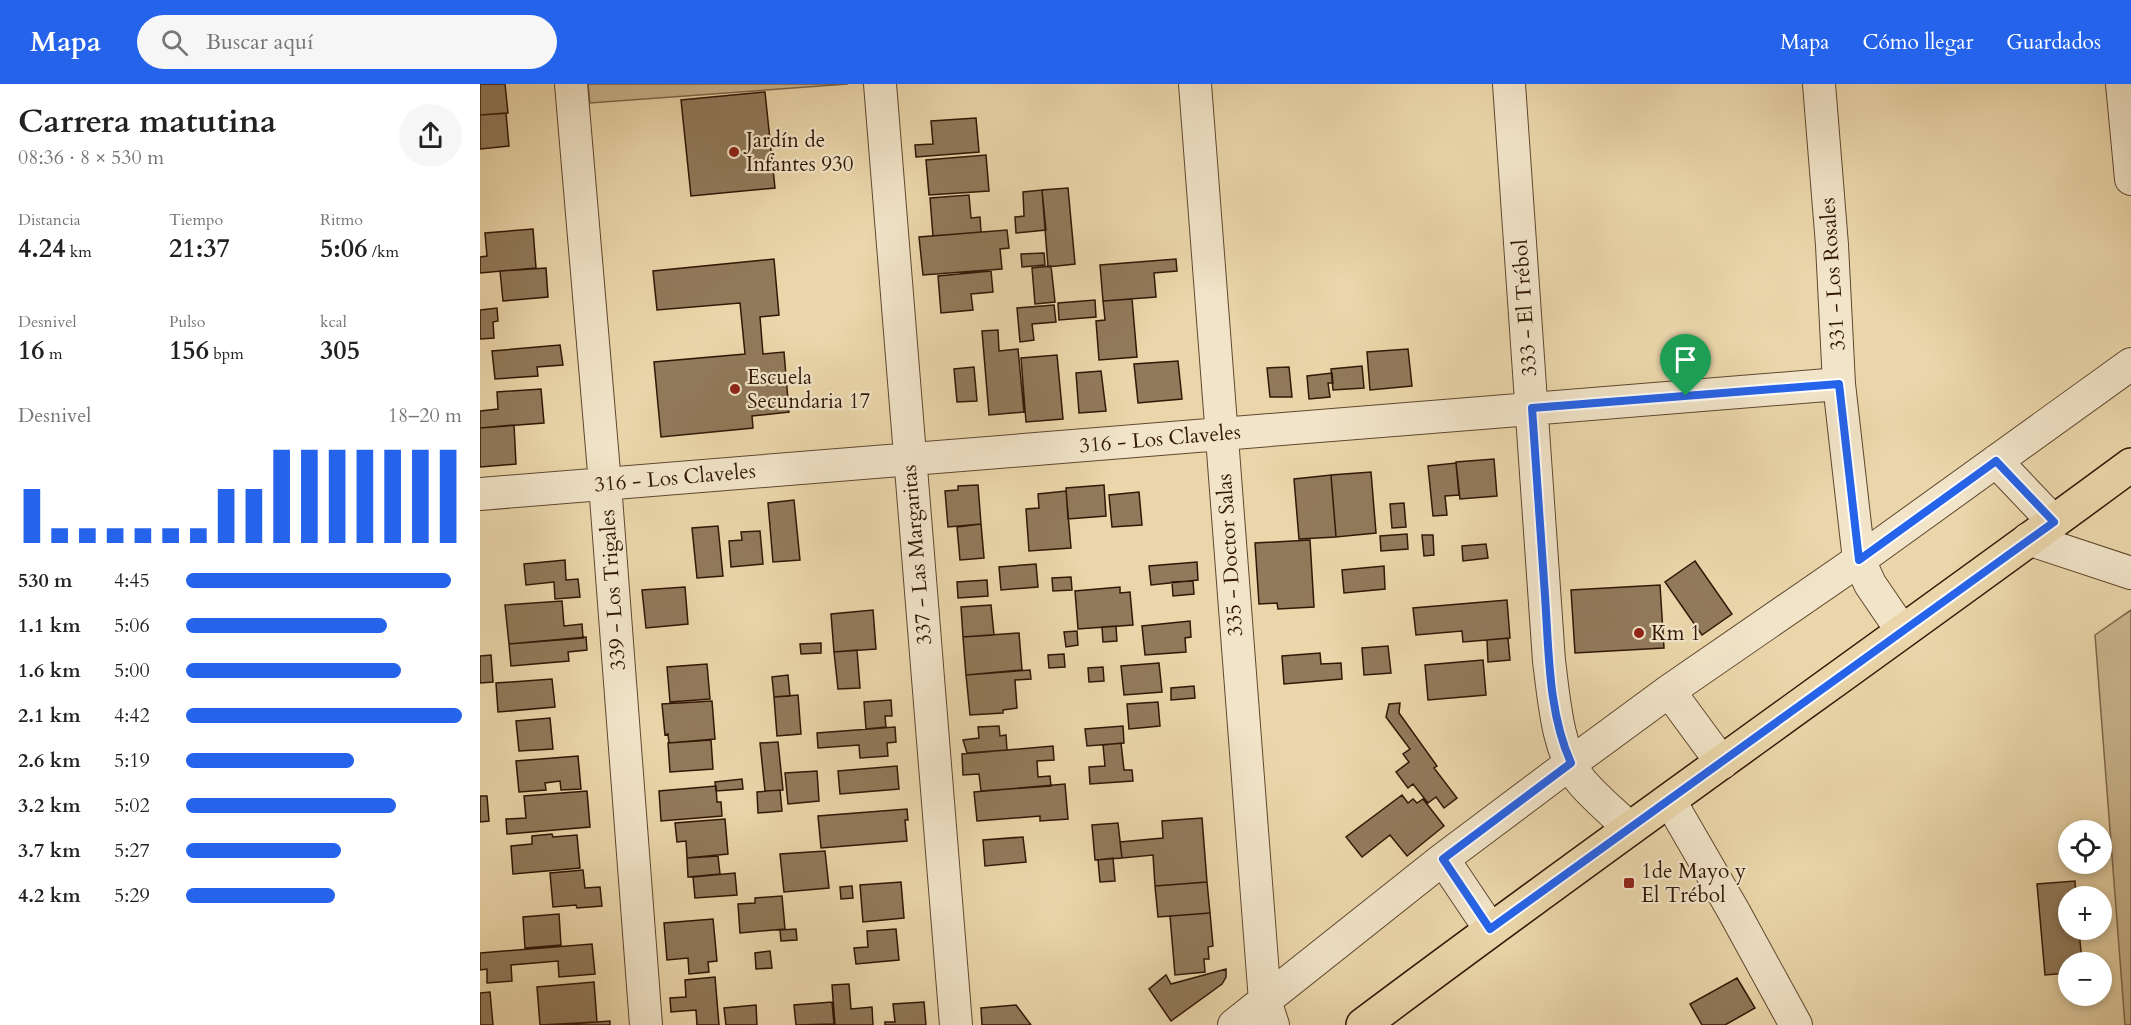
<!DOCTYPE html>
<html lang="es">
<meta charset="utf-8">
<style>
:root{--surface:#fff;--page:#f6f6f6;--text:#222;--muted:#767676;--accent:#2563eb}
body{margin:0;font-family:Cardo,serif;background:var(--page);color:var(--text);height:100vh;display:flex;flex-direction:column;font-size:22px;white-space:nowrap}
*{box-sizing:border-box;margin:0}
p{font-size:20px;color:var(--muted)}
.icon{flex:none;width:33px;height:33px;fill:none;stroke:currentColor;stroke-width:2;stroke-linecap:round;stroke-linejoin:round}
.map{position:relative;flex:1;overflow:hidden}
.side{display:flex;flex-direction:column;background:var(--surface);width:480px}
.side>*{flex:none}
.fabs{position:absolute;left:1578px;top:736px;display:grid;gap:12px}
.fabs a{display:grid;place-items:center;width:54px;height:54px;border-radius:50%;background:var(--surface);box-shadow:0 3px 9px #0003;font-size:30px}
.pin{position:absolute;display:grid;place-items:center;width:51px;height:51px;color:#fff;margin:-62px -26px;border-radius:50% 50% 50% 0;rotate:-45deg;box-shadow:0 0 6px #0007}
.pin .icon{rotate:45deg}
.round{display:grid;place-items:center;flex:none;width:63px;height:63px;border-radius:32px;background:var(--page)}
.overview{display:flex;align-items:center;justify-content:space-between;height:102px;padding:0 18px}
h1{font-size:33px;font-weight:700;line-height:45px}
.figures{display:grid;grid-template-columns:repeat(3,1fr);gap:9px;height:102px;padding:6px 18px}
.figures div{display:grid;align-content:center}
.figures b{font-size:26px;font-weight:700}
.figures small{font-size:16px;font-weight:400}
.figures p{font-size:16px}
.chart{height:168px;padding:12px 18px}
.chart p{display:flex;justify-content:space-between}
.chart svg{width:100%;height:108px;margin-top:6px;stroke:var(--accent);stroke-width:6}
ul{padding:0 18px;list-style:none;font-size:20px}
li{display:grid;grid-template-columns:96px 72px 1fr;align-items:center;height:45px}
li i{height:15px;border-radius:8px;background:var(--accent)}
header{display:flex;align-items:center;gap:36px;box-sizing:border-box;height:84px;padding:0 30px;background:var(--accent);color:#fff}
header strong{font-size:28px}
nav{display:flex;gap:33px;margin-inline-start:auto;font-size:21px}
.search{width:420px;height:54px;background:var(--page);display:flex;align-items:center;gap:15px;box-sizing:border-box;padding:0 21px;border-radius:33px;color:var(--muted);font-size:22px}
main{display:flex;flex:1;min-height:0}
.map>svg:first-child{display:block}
.green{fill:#cbb68e;stroke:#7e664a;stroke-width:1.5}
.building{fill:#917a5b;stroke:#311705;stroke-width:1.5}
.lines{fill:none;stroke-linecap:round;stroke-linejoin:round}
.minor-casing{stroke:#5f472e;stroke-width:34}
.major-casing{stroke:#311705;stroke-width:36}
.minor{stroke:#f1e4c8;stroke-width:32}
.major{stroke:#ead6aa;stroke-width:33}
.route-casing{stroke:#fff;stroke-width:12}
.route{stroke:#2563eb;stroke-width:8}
.poi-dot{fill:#8f2418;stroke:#f1e4c8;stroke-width:2}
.labels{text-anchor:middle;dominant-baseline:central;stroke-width:4.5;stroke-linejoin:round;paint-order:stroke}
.poi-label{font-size:21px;fill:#311705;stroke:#f1e4c8;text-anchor:start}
.street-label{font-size:21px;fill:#311705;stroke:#f1e4c8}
</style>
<header>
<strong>Mapa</strong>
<div class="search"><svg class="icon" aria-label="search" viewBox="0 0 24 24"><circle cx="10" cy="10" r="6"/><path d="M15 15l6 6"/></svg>Buscar aquí</div>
<nav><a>Mapa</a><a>Cómo llegar</a><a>Guardados</a></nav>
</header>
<main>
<section class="side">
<div class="overview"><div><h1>Carrera matutina</h1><p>08:36 · 8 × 530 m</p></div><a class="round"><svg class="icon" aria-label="share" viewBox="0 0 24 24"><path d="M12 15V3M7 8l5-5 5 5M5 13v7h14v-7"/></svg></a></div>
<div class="figures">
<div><p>Distancia</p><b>4.24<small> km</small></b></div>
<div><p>Tiempo</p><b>21:37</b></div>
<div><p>Ritmo</p><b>5:06<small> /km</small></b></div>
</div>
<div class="figures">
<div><p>Desnivel</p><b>16<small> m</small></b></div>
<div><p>Pulso</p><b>156<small> bpm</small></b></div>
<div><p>kcal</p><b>305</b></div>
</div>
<div class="chart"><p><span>Desnivel</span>18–20 m</p>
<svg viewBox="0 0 160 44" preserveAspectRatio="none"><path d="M5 44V22M15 44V38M25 44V38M35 44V38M45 44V38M55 44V38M65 44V38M75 44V22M85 44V22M95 44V6M105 44V6M115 44V6M125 44V6M135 44V6M145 44V6M155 44V6"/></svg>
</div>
<ul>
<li><b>530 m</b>4:45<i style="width:96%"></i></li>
<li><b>1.1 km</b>5:06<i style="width:73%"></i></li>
<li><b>1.6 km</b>5:00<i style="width:78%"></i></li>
<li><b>2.1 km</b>4:42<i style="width:100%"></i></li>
<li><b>2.6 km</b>5:19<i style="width:61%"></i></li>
<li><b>3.2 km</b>5:02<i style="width:76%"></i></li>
<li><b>3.7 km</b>5:27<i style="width:56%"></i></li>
<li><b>4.2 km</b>5:29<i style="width:54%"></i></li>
</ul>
</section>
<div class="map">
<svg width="1651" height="941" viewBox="0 0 1651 941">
<rect width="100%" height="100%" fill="#ead6aa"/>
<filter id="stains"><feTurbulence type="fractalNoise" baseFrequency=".00333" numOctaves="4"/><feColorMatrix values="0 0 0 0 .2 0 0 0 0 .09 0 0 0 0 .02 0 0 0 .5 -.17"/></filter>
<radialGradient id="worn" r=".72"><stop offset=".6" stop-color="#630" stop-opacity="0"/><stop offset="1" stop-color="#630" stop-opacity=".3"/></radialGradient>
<path class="green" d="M108,0H368L110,19Z
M1651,526V941H1645L1615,551Z"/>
<path class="building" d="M0,0H25L28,29L0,31Z
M285,8L295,104L211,112L201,16Z
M26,29L29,62L0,65V31Z
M496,34L499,68L436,73L435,61L453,60L451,37Z
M506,71L509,107L449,111L446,76Z
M588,104L595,180L568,183L562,106Z
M562,106L566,146L536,149L535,133L544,132L543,108Z
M489,111L491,134L500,133L501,148L453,152L450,114Z
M53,145L56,184L0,189V173L7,172L5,149Z
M527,146L529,164L520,165L522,185L443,191L439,153Z
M564,169L565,181L542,183L541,170Z
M294,175L299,231L280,233L283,270L304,268L309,328L272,332L273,344L181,353L174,278L265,270L260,219L177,226L173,187Z
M696,175L697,187L674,189L676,213L623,217L620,181Z
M571,182L575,218L555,220L552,184Z
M66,184L68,213L23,217L20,187Z
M511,187L513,208L491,210L493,226L461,229L458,192Z
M652,215L657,273L619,276L616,237L625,236L623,217Z
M615,216L616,233L579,236L578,219Z
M574,221L576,238L552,240L554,256L540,258L537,224Z
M17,224L18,237L13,238L14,254L0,255V226Z
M518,246L519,267L538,265L544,328L509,331L502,247Z
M80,261L83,281L57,283L58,292L15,295L12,267Z
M928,265L932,302L890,306L887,268Z
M577,271L583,335L546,338L541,274Z
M698,277L702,315L658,319L654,280Z
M882,282L884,304L853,306L851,285Z
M494,283L497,317L477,318L474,285Z
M809,283L812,313H790L787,284Z
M621,287L626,327L599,329L596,289Z
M852,289L853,299H848L850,313L829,315L827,292Z
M61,305L64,339L0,344V327L18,325L17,308Z
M34,341L36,380L0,383V344Z
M1014,375L1017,412L980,415L976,378Z
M976,379L979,411L965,412L967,431L953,432L948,382Z
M891,388L896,449L856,453L851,391Z
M851,391L856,453L819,455L814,395Z
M498,401L501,440L468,443L465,407L478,406V402Z
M624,401L626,432L588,435L586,404Z
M586,407L591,464L549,467L546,425L559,424L558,410Z
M659,408L662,441L632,443L629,411Z
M314,416L320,476L293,478L288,419Z
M924,419L926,443L912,444L910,420Z
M501,440L504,474L480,476L477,443Z
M238,442L243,492L217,494L212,444Z
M280,447L283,480L251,483L249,457L262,456L261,448Z
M927,450L928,465L901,467L900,452Z
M942,451H953L954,471L944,472Z
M830,456L834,523L798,525L797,519L779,520L775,459Z
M1006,460L1008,474L983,477L982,462Z
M85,476L86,496L98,495L100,513L75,515L74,498L46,501L44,480Z
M1215,477L1252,530L1222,551L1185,498Z
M717,478L718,496L671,501L669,482Z
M556,480L558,503L521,506L519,483Z
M904,482L905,505L864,509L862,486Z
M591,493L592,506L573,507L572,494Z
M507,496L508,512L478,514L477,498Z
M713,497L714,510L693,512L692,498Z
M1180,501L1184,564L1095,569L1091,506Z
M205,503L208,540L166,544L162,506Z
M640,503V509L650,508L653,541L598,545L595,507Z
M1027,516L1030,554L983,558L982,547L936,551L933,524Z
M82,517L84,542L102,540L103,554L29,560L25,521Z
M511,521L514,551L483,553L481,523Z
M393,526L396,565L354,568L351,530Z
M710,537L711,553L705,554L706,568L665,571L662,542Z
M636,542L637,557L623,558L622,543Z
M597,547L598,561L586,563L584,548Z
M539,549L542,586L486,591L483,553Z
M106,553L107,566L88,568L89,577L31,582L29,560Z
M1028,554L1030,576L1008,578L1007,556Z
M341,559V569L321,570L320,560Z
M908,562L911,589L884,591L882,564Z
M377,566L380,604L358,605L354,568Z
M840,569L841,580L861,579L862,595L804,600L802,572Z
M584,570L585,583L569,584L568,571Z
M11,571L13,598L0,599V572Z
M1003,576L1006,611L948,616L945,581Z
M679,579L682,608L644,611L641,582Z
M227,580L230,615L190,618L187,583Z
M623,583L624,597L609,598L608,584Z
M550,586L551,595L535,596L537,624L523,626V629L490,631L486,591Z
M308,591L310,612L294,613L292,593Z
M72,595L75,623L18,628L16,599Z
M714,602L715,614L691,616V604Z
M318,611L321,650L297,652L294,613Z
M411,616L412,632H405L406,643L386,645L384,618Z
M232,617L235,655L189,659L188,650L185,651L182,620Z
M678,618L680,642L649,645L647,620Z
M920,619L919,629L957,682L954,684L977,714L964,724L956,713L948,719L933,700L928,704L916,688L929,678L923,670L930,665L906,633L909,620Z
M70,634L73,665L39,667L36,637Z
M519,642L520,652L526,651L527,666L487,669L483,656L499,654L498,643Z
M643,642L644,659L607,662L605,645Z
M415,643L416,658L407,659L408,672L380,674L379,661L338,664L337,649Z
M231,656L233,685L190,688L188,659Z
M298,658L303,706L285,707L280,659Z
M641,659L644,686H652L653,697L610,700L609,683L625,682L623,661Z
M573,662L574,676L557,677L558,693L570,692L571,702L501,707L499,690L483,691L482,670Z
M98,672L101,705L81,706L80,697L65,699L66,706L39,708L36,677Z
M417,682L419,705L360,710L358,687Z
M337,687L339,717L308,720L305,689Z
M262,695L263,705L236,707L235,698Z
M585,700L588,735L560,737V732L497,737L494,708Z
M236,702L237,718H241L242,732L181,737L179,707Z
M300,706L302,727L278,729L277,708Z
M107,707L110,743L27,750L26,735L46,734L44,712Z
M922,711L928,719L933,715L937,719L943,715L964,742L927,772L910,751L882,773L866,753Z
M0,712H7L9,737L0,738Z
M427,725L428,736H425L427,757L341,764L338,732Z
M722,734L727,798L675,802L673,771L642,774L640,758L683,754L682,737Z
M245,735L248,770L207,774L206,757L197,758L195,739Z
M638,739L642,774L615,776L612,741Z
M72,750L73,753L97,751L100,784L33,790L31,762L52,760V752Z
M543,753L546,778L505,782L503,756Z
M345,767L349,804L304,808L300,770Z
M238,772L240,790L208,793L207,774Z
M633,774L635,797L620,798L618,776Z
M103,786L105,804L120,803L122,822L97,824L96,821L73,823L70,789Z
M255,789L257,811L215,814L213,793Z
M1595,797L1596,813H1588V846H1599L1602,879H1588V889L1565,891L1557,800Z
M421,798L424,834L383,838L380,801Z
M727,798L730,829L678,833L675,802Z
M372,802L373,814L361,815L360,803Z
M302,812L305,845L260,849L258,820L275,819V814Z
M730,829L733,862L728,863L729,875H724L725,888L695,891L690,832Z
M79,830L81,861L45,864L43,833Z
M233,835L237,877L228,878L229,888L209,890L208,874L187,876L184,839Z
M316,845L317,856L301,857L300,846Z
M416,845L419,876L376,880L374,864L388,863L387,847Z
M112,860L115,890L79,893L78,877L31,881L32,897L7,899V885L0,886V869Z
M290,867L292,884L276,885L275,869Z
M746,885V893L742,900L691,937L669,905L686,891L691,900Z
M235,893L239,941H217L216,926L191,928L190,914L206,913L205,896Z
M1257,894L1275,924L1245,941H1222L1210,920Z
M114,898L117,938L60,941L57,903Z
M369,900L371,925L392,923L393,941H355L352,901Z
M10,908L13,941H0V909Z
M352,918L354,940L316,941L314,921Z
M444,918L446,941H405V938H415L413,920Z
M276,921L277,941H246L244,924Z
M536,921L551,941H502L501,924Z
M130,937V941H76L117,938Z"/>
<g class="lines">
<g class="minor-casing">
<path id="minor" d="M91,0L125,400L166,941
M400,0L476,941
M715,0L785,917L793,941
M1029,0L1069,577C1074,614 1077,667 1101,697C1115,714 1134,729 1150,745
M1339,0L1352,161L1359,300L1379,476L1390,500L1422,547
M1642,0L1651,95
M1516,377L1574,438
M0,410L1359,300
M1548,455L1651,489
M1189,607L1242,679
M1190,717L1253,826L1316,941
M963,775L1010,845
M754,941L963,775L1091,679L1189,607L1379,476L1651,280"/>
</g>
<g class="major-casing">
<path id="major" d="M883,941C1136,751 1396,569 1651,381"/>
</g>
<use href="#minor" class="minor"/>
<use href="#major" class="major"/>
</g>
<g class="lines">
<g class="route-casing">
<path id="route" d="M1359,300L1379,476L1516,377L1574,438L1010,845L963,775L1091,679C1068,628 1069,567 1065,512C1061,449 1056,387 1052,324Z"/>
</g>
<use href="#route" class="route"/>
</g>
<g class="poi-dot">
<circle cx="254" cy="68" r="6"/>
<circle cx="255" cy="305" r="6"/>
<circle cx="1159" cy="549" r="6"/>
<rect x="1143" y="793" width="12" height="12" rx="3"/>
</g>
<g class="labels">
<g class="poi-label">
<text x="266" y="56">Jardín de<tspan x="266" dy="24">Infantes 930</tspan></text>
<text x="267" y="293">Escuela<tspan x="267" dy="24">Secundaria 17</tspan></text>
<text x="1171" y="549">Km 1</text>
<text x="1161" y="787">1de Mayo y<tspan x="1161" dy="24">El Trébol</tspan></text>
</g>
<g class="street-label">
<text transform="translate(1353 190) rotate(-94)">331 - Los Rosales</text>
<text transform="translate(1045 224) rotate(-94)">333 - El Trébol</text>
<text transform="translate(680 355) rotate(-5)">316 - Los Claveles</text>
<text transform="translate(195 394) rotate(-5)">316 - Los Claveles</text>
<text transform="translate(437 471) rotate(-95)">337 - Las Margaritas</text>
<text transform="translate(750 471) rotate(-94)">335 - Doctor Salas</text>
<text transform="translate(133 506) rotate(-94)">339 - Los Trigales</text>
</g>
</g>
<rect width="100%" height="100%" filter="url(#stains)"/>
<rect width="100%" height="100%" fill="url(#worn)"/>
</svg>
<div class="fabs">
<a><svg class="icon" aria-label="locate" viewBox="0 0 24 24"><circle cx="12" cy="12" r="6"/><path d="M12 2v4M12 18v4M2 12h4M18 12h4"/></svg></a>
<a>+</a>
<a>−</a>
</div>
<div class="pin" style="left:1206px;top:312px;background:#1e9e55"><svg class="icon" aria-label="arrive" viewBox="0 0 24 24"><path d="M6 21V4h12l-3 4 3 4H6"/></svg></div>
</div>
</main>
